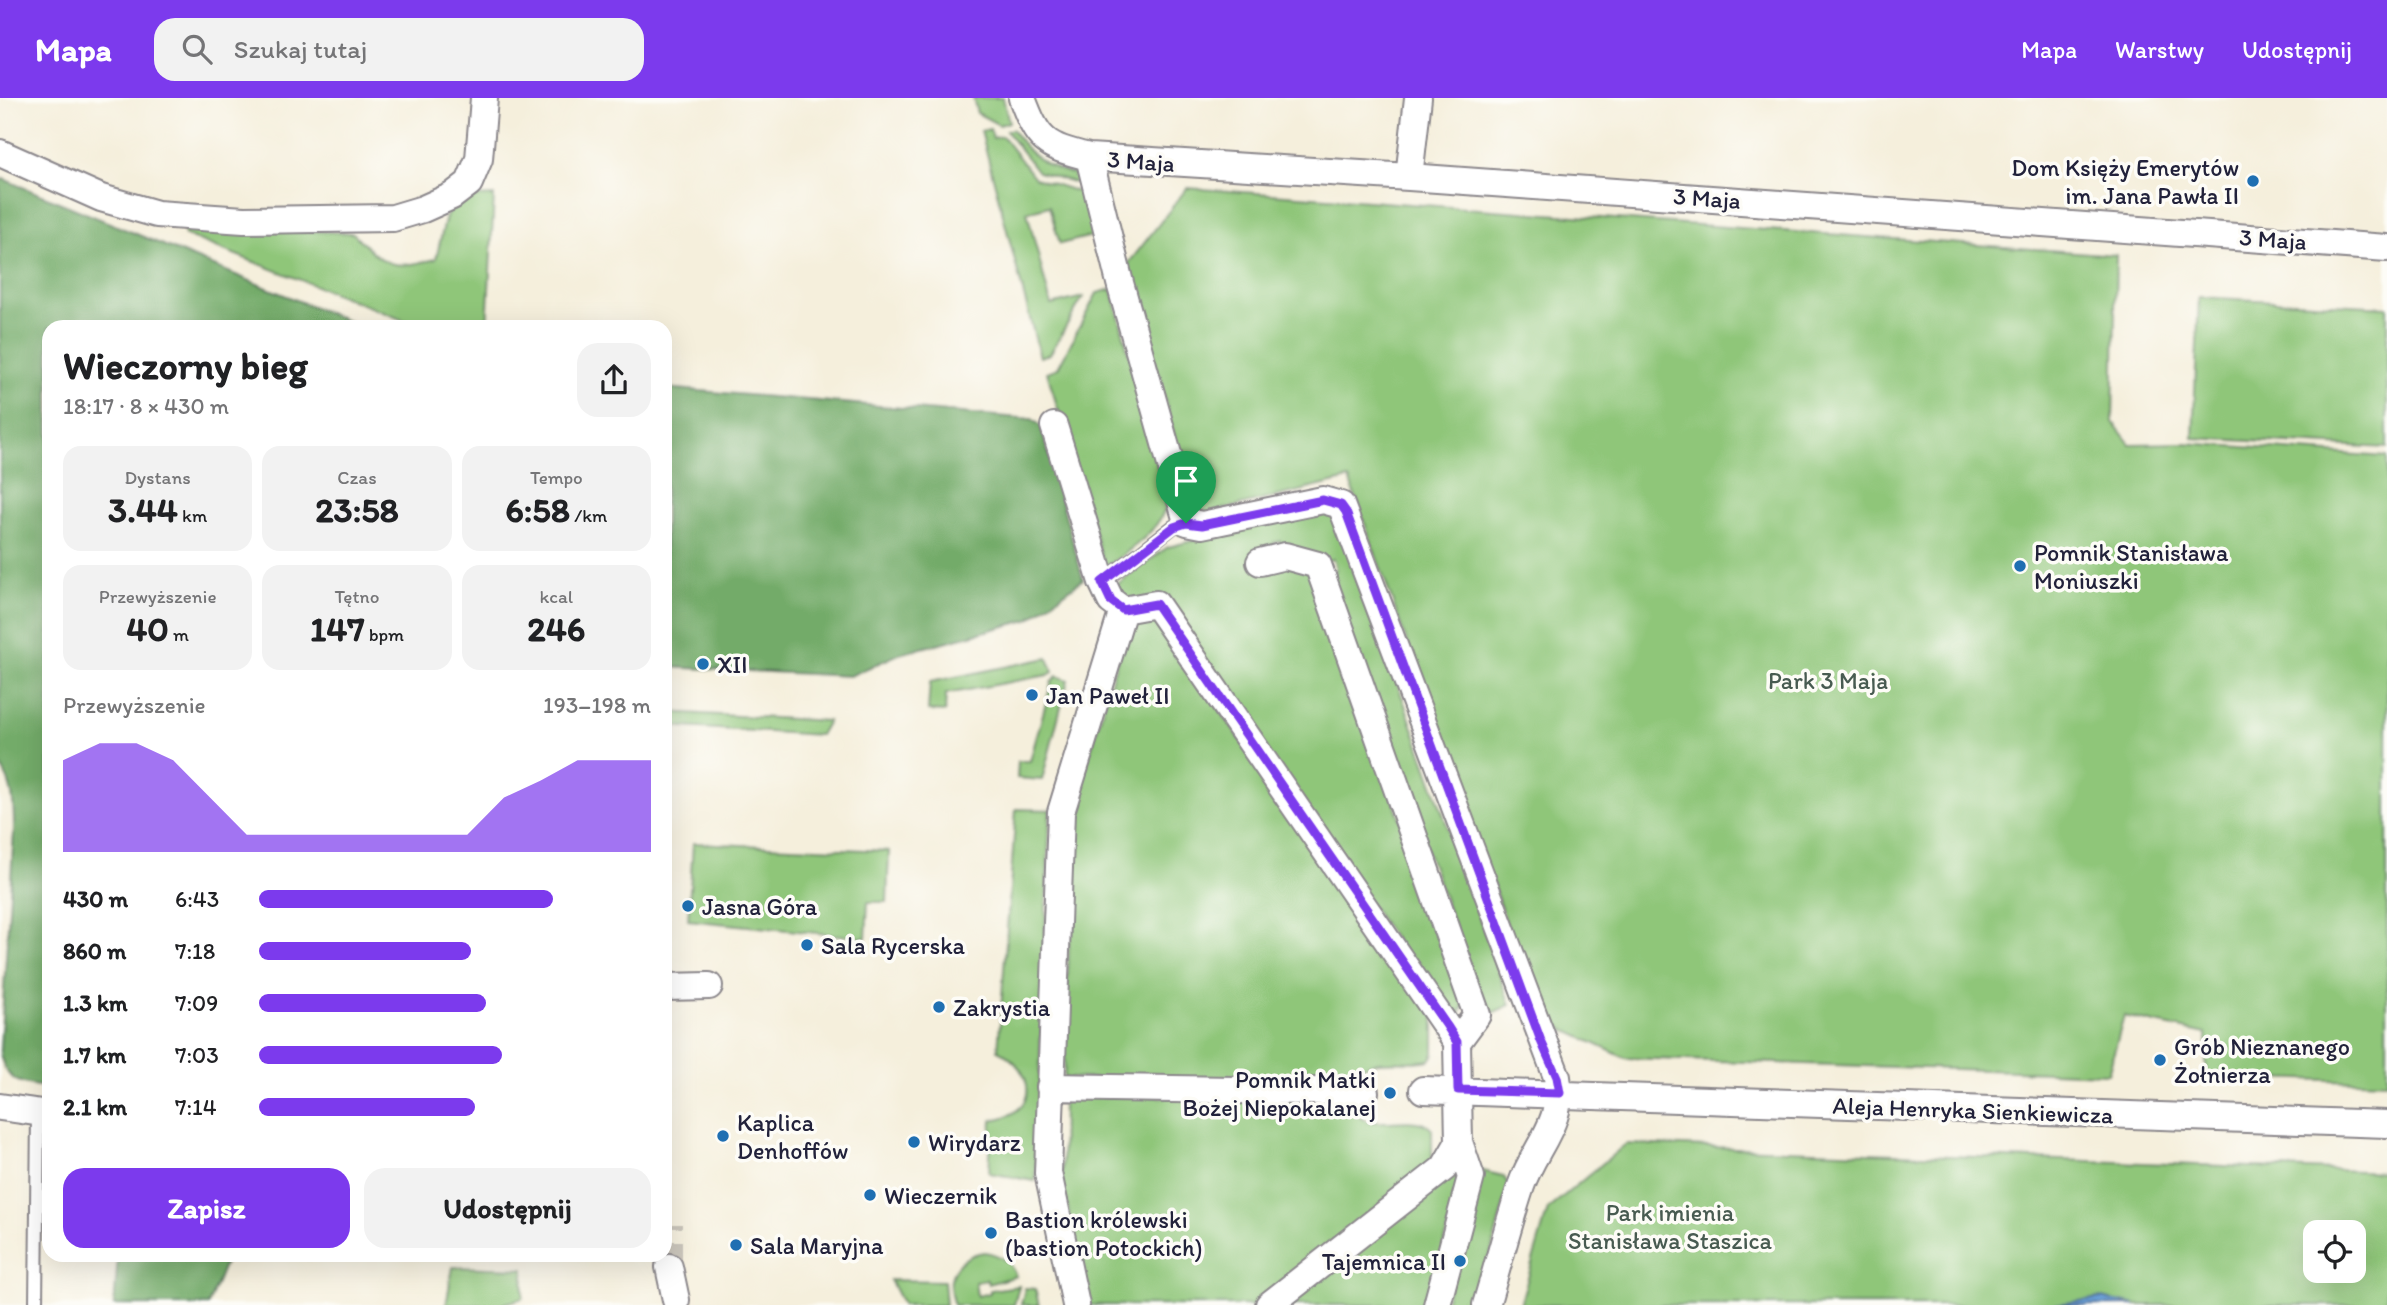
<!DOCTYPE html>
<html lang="pl">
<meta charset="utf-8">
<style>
:root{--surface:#fff;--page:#f2f2f2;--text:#202124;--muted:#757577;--accent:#7c3aed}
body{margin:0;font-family:Itim,sans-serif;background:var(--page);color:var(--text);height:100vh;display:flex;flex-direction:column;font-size:26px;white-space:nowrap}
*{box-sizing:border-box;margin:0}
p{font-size:23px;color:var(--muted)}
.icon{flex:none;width:38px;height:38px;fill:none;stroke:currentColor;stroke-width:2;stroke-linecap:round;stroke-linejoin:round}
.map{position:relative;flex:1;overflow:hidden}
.panel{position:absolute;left:42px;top:222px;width:630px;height:942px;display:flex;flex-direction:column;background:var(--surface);border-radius:21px;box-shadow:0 7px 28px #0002}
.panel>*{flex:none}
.controls{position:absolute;left:2303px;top:1122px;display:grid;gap:14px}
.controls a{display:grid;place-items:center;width:63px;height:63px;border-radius:14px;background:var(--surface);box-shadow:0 7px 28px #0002;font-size:35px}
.pin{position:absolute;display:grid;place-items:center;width:60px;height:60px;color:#fff;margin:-72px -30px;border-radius:50% 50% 50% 0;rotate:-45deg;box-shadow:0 0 7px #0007}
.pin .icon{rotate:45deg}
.round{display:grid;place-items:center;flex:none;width:74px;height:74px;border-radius:21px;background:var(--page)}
.headline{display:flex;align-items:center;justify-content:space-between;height:119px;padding:0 21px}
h1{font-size:38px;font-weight:700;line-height:52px}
.stats{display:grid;grid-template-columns:repeat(3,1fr);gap:10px;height:119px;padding:7px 21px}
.stats div{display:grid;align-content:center;border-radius:18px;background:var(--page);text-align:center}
.stats b{font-size:35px;font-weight:700}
.stats small{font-size:19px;font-weight:400}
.stats p{font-size:19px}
.chart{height:196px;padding:14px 21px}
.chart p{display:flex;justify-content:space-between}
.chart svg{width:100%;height:126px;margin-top:7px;fill:var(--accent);opacity:.7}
.cta{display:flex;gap:14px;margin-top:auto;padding:14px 21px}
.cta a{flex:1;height:80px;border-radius:21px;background:var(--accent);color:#fff;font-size:28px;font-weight:700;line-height:80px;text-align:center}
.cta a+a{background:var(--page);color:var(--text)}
ul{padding:0 21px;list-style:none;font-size:23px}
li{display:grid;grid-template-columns:112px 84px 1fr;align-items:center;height:52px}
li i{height:18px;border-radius:9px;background:var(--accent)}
header{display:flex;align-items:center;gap:42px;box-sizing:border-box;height:98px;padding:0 35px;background:var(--accent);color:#fff}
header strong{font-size:33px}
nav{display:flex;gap:38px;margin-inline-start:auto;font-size:24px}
.search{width:490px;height:63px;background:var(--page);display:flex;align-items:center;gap:18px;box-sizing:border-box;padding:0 24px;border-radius:21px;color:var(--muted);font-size:26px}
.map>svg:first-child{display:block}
.green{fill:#8fc679;stroke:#58745a;stroke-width:2;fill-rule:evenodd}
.forest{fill:#73ab69;stroke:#4a6652;stroke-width:2}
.water{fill:#6aa1d8;stroke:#46628a;stroke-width:2}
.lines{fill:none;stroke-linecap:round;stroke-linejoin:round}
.street-tunnel{stroke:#cbc6bc;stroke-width:26;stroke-dasharray:26 13;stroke-linecap:butt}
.lane-casing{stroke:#8c888c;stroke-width:16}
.street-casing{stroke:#8c888c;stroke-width:30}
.lane{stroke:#fff;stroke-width:12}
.street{stroke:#fff;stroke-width:26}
.route-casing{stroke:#fff;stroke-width:14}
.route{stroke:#7c3aed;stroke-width:9}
.poi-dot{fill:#1f6fb2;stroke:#fdfcf7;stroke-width:2.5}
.labels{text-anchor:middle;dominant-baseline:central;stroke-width:7;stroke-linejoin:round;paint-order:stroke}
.street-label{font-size:24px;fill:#22223b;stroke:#fdfcf7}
.poi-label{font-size:24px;fill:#22223b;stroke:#fdfcf7;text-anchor:start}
.park-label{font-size:24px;fill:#485b51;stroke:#fdfcf7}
</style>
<header>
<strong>Mapa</strong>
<div class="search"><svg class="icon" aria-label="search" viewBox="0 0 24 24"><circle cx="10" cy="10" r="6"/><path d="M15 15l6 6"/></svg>Szukaj tutaj</div>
<nav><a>Mapa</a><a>Warstwy</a><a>Udostępnij</a></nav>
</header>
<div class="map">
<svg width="2387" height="1207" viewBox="0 0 2387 1207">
<rect width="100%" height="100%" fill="#fdfcf7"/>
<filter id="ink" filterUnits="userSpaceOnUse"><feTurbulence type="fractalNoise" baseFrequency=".0143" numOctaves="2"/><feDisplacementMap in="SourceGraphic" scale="14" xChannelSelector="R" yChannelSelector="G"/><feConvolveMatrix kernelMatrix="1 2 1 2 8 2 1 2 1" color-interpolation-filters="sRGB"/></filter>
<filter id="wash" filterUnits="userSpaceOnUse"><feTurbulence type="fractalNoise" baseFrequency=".00686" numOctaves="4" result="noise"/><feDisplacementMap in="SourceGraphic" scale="28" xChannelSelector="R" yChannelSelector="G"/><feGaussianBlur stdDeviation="1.57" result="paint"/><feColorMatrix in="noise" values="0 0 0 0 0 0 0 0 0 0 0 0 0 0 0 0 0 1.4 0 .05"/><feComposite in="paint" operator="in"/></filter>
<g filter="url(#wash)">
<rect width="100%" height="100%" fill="#f5efdc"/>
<path class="green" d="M973,0H1003L1009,24L999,27L977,15Z
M990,31L993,40L1002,38L1035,80L1085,96L1096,137L1060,146L1049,108L1027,114L1051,207L1083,199L1050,256L1040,259L981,33Z
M1012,31C1030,59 1048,71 1081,78L1083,87L1038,74L1006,33Z
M1187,90L2116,157L2113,324L2130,346L2185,345L2387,359V984L2206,978V936L2124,918L2108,976L1625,960L1540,920L1349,381L1208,415L1193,407L1128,166Z
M494,98L487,229H421L185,137L182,127L353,135C386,169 390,172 436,161L446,118L467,99Z
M1112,191L1167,404C1160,435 1128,452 1105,470L1047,274L1058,270L1097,195Z
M2199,199L2387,209V350L2193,340Z
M1308,413L1332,417L1341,424L1510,907L1486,918L1328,475L1336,472L1333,461L1327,463L1283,447L1280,443L1273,445L1275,452L1313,473L1465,906L1460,915L1447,917L1168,515L1125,499L1116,487L1168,449Z
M1154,518L1434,918V956L1430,962C1399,969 1365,951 1346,986L1064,980L1074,711L1128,524Z
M1048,560L1053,574L1048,577L946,596L945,614L928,613L930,584Z
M1057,578L1068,582L1042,682L1017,680L1018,663H1030L1052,583Z
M665,614L828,623L820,637L665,628Z
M1016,711L1050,712L1035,1083L989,1075L992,1022C1040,1015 1036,973 998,952Z
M693,745L889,753L887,804H868L866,840L688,822Z
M1063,998L1347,1001C1360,1042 1402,1013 1429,1028L1432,1032V1064L1256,1207H1087L1062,1080Z
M1626,1046L2387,1074V1207H1520L1548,1111ZM2315,1134H2354V1172H2315Z
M1482,1073L1503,1078L1509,1087L1477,1207H1444Z
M1453,1074L1461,1076L1430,1207H1286Z
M984,1154C1000,1156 1010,1163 1016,1178L988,1186L987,1182L975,1184L977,1198L990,1195V1192L1019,1188L1014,1207H954C944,1180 955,1159 984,1154Z
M453,1169L524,1171L523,1200L500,1207H446Z
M890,1182L944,1183L946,1207H903Z
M1025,1190L1035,1191L1039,1207H1021Z"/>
<path class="forest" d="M3,81L362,229H49V989C21,987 4,984 0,953L14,732C14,710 14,686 0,668V83Z
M665,290L1032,321L1041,328L1083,481L1028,522L899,556L850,578L665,569Z
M118,1157H228L208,1207H114Z"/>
<path class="water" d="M2101,1200L2136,1207H2050Z"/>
</g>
<g filter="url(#ink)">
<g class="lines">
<path class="street-tunnel" d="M669,1169V1126"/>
<g class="lane-casing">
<path id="lane" d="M1101,485L1173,429L1187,424
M36,1207L38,1015"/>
</g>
<g class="street-casing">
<path id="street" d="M1022,0C1038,43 1044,48 1089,59L1409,79L2387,150
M0,55L101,100L157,116L244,122L393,120L423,111L452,98L469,85L479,61L484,0
M1089,59L1120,185L1187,424L1202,427L1323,402L1341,407L1557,979C1565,1025 1535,1047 1521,1088C1508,1127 1498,1167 1486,1207
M1409,79L1418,0
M1054,328L1102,484L1111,503L1123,512L1061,714L1048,1075L1076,1207
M1260,464L1285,458L1318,467L1477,917L1457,944
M1123,512L1156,506L1457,944L1459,1044L1471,1079L1437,1207
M665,889L709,888
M1050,989L1365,994
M1423,992L2387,1026
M0,1009L49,1016
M669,1169L676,1202
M1269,1207L1444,1070L1459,1044"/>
</g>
<use href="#lane" class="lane"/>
<use href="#street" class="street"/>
</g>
</g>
<g class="lines" filter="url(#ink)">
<g class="route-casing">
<path id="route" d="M1323,402L1341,407L1346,414L1541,943L1557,979L1560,995L1458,992L1457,944L1447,928L1156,506L1123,512L1111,503L1102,484L1174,429L1186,425L1202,427Z"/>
</g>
<use href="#route" class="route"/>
</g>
<g class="poi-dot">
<circle cx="2253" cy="83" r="7"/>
<circle cx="2020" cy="468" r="7"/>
<circle cx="703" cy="566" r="7"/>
<circle cx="1032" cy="597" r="7"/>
<circle cx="688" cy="808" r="7"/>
<circle cx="807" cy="847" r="7"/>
<circle cx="939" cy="909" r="7"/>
<circle cx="2160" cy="962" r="7"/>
<circle cx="1390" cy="995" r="7"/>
<circle cx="723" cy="1038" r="7"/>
<circle cx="914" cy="1044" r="7"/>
<circle cx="870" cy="1097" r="7"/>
<circle cx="991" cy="1135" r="7"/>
<circle cx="736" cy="1147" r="7"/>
<circle cx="1460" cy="1163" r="7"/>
</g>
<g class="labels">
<g class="street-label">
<text transform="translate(1141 63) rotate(4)">3 Maja</text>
<text transform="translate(1707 100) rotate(4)">3 Maja</text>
<text transform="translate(2273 141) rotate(4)">3 Maja</text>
<text transform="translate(1973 1012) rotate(2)">Aleja Henryka Sienkiewicza</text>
</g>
<g class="poi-label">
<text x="2239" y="69" text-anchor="end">Dom Księży Emerytów<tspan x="2239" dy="28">im. Jana Pawła II</tspan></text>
<text x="2034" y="454">Pomnik Stanisława<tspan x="2034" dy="28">Moniuszki</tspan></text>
<text x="717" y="566">XII</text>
<text x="1046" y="597">Jan Paweł II</text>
<text x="702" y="808">Jasna Góra</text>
<text x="821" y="847">Sala Rycerska</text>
<text x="953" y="909">Zakrystia</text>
<text x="2174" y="948">Grób Nieznanego<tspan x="2174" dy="28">Żołnierza</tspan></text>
<text x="1376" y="981" text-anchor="end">Pomnik Matki<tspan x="1376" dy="28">Bożej Niepokalanej</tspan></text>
<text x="737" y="1024">Kaplica<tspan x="737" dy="28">Denhoffów</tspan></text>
<text x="928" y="1044">Wirydarz</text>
<text x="884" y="1097">Wieczernik</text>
<text x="1005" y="1121">Bastion królewski<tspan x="1005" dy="28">(bastion Potockich)</tspan></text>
<text x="750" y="1147">Sala Maryjna</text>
<text x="1446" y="1163" text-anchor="end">Tajemnica II</text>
</g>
<g class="park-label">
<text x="1828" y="582">Park 3 Maja</text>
<text x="1670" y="1114">Park imienia<tspan x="1670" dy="28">Stanisława Staszica</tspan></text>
</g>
</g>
</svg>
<div class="controls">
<a><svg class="icon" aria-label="locate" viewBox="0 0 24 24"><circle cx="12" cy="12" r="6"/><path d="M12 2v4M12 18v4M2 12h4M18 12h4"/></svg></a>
</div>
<div class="pin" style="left:1186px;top:425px;background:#1e9e55"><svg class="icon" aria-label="arrive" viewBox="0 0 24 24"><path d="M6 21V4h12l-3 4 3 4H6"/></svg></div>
<section class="panel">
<div class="headline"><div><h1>Wieczorny bieg</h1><p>18:17 · 8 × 430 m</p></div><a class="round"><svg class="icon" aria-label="share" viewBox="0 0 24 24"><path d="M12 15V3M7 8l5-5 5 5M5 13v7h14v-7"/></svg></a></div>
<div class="stats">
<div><p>Dystans</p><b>3.44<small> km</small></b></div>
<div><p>Czas</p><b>23:58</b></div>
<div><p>Tempo</p><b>6:58<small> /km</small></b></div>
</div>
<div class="stats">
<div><p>Przewyższenie</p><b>40<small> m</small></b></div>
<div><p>Tętno</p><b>147<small> bpm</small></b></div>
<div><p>kcal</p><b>246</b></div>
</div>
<div class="chart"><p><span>Przewyższenie</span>193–198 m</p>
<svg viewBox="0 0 160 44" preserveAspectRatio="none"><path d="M0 44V12L10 6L20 6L30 12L40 25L50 38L60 38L70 38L80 38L90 38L100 38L110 38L120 25L130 19L140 12L150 12L160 12V44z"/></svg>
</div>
<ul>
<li><b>430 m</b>6:43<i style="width:75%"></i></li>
<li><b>860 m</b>7:18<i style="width:54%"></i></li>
<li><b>1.3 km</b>7:09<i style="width:58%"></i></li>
<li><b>1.7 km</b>7:03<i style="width:62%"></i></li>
<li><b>2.1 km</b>7:14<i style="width:55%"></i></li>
</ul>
<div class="cta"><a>Zapisz</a><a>Udostępnij</a></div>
</section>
</div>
